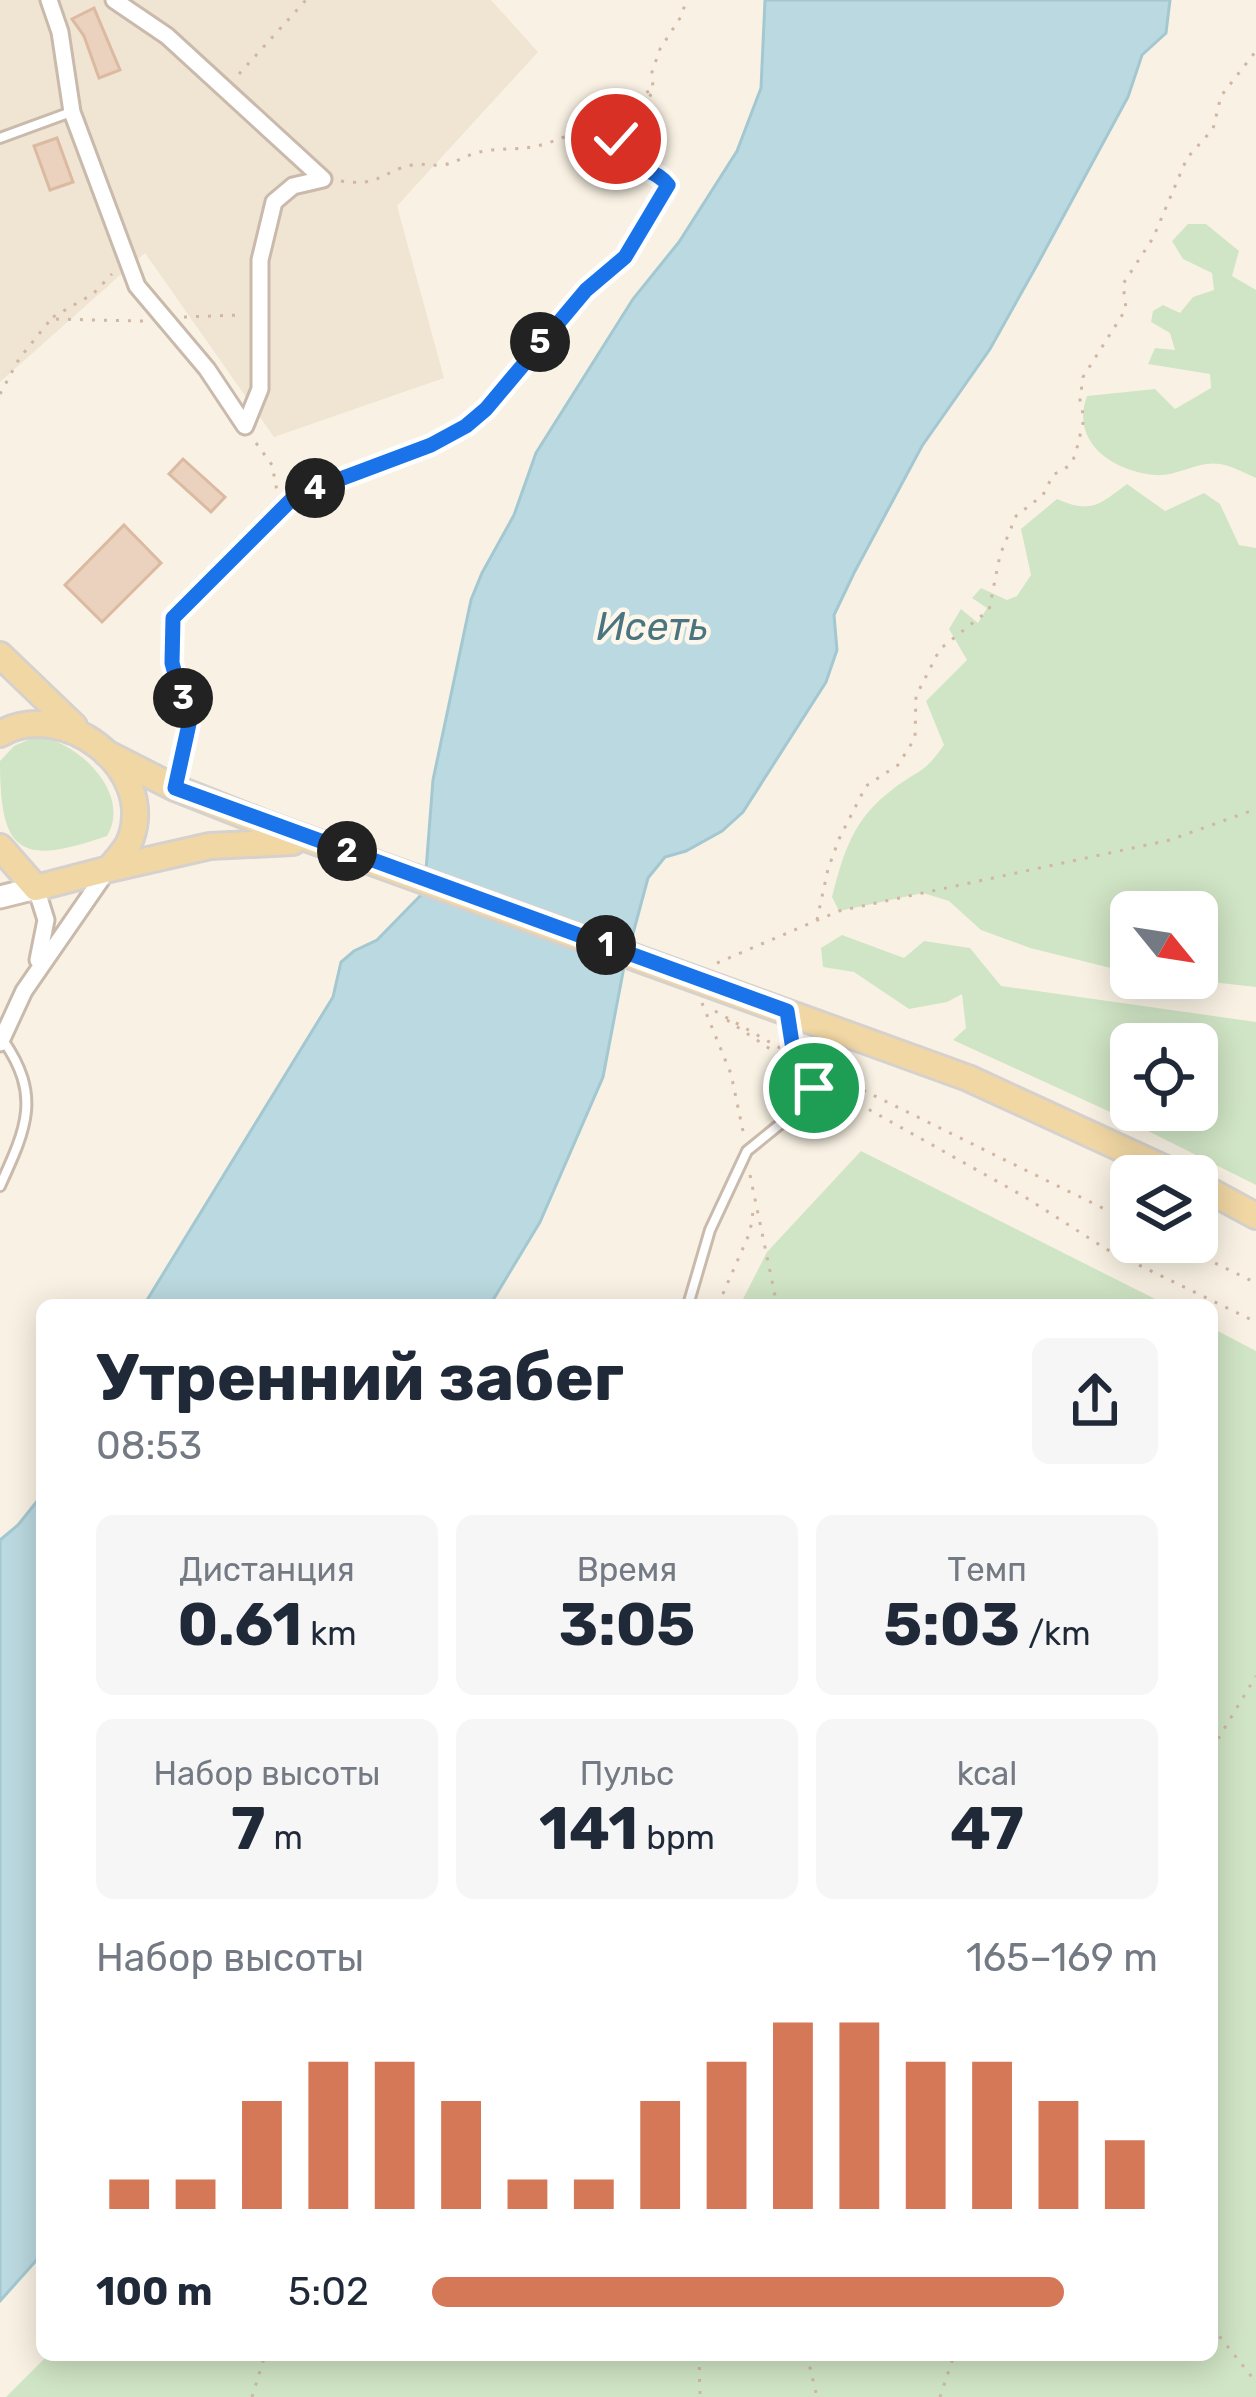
<!DOCTYPE html>
<html lang="ru">
<meta charset="utf-8">
<style>
:root{--surface:#fff;--page:#f6f6f7;--text:#1f2937;--muted:#747a83;--accent:#d57857}
body{margin:0;font-family:Rubik,sans-serif;background:var(--page);color:var(--text);height:100vh;display:flex;flex-direction:column;font-size:45px;white-space:nowrap}
*{box-sizing:border-box;margin:0}
p{font-size:39px;color:var(--muted)}
.icon{flex:none;width:66px;height:66px;fill:none;stroke:currentColor;stroke-width:2;stroke-linecap:round;stroke-linejoin:round}
.map{position:relative;flex:1;overflow:hidden}
.sheet{position:absolute;left:36px;top:1299px;width:1182px;height:1062px;display:flex;flex-direction:column;background:var(--surface);border-radius:18px;box-shadow:0 6px 30px #0003}
.sheet>*{flex:none}
.needle{width:78px;rotate:120deg}
.tools{position:absolute;left:1110px;top:891px;display:grid;gap:24px}
.tools a{display:grid;place-items:center;width:108px;height:108px;border-radius:18px;background:var(--surface);box-shadow:0 6px 30px #0003;font-size:60px}
.pin{position:absolute;display:grid;place-items:center;width:102px;height:102px;color:#fff;margin:-51px;border:6px solid #fff;border-radius:50%;box-shadow:0 3px 12px #0007}
.km{position:absolute;width:60px;height:60px;margin:-30px;border-radius:50%;background:#222;color:#fff;font-size:33px;line-height:60px;text-align:center}
.round{display:grid;place-items:center;flex:none;width:126px;height:126px;border-radius:18px;background:var(--page)}
.head{display:flex;align-items:center;justify-content:space-between;height:204px;padding:0 60px}
h1{font-size:66px;font-weight:700;line-height:90px}
.stats{display:grid;grid-template-columns:repeat(3,1fr);gap:18px;height:204px;padding:12px 60px}
.stats div{display:grid;align-content:center;border-radius:18px;background:var(--page);text-align:center}
.stats b{font-size:60px;font-weight:700}
.stats small{font-size:33px;font-weight:400}
.stats p{font-size:33px}
.chart{height:336px;padding:24px 60px}
.chart p{display:flex;justify-content:space-between}
.chart svg{width:100%;height:216px;margin-top:12px;stroke:var(--accent);stroke-width:6}
ul{padding:0 60px;list-style:none;font-size:39px}
li{display:grid;grid-template-columns:192px 144px 1fr;align-items:center;height:90px}
li i{height:30px;border-radius:15px;background:var(--accent)}
.map>svg:first-child{display:block}
.residential{fill:#f0e4d3}
.green{fill:#d0e5c5;fill-rule:evenodd}
.water{fill:#bbd9e0;stroke:#a3c8d1;stroke-width:3}
.building{fill:#ebd2bf;stroke:#dcbaa1;stroke-width:3}
.lines{fill:none;stroke-linecap:round;stroke-linejoin:round}
.lane-casing{stroke:#c9baac;stroke-width:14}
.street-casing{stroke:#c9baac;stroke-width:21}
.secondary-casing{stroke:#cebcad;stroke-width:27}
.primary-casing{stroke:#d7d1cd;stroke-width:30}
.path{stroke:#d0b6a3;stroke-width:3;stroke-dasharray:3 9;stroke-linecap:butt}
.lane{stroke:#fff;stroke-width:8}
.street{stroke:#fff;stroke-width:15}
.secondary{stroke:#fff;stroke-width:21}
.primary{stroke:#f1d7a4;stroke-width:24}
.route-casing{stroke:#fff;stroke-width:24}
.route{stroke:#1a73e8;stroke-width:15}
.labels{text-anchor:middle;dominant-baseline:central;stroke-width:9;stroke-linejoin:round;paint-order:stroke}
.water-label{font-size:39px;font-style:italic;fill:#497480;stroke:#fdf6ea}
</style>
<div class="map">
<svg width="1256" height="2397" viewBox="0 0 1256 2397">
<rect width="100%" height="100%" fill="#f9f2e4"/>
<path class="residential" d="M0,0H491L538,52L397,206L444,378L274,437L145,253L0,382Z"/>
<path class="green" d="M1188,224H1206L1239,251L1232,276L1256,290V478C1245,473 1232,466 1220,464C1199,460 1176,477 1155,475C1112,471 1070,442 1087,396L1155,389L1175,409L1211,388L1210,374L1148,364L1155,348L1175,350L1170,333L1151,322L1153,311L1163,305L1180,313L1193,297L1214,290L1212,273L1183,259L1172,241Z
M1127,484L1165,511L1204,493L1220,504L1239,545L1256,548V987L1175,978H1197V912H1131V973L1030,948L981,930L949,901L923,893L839,911L832,897C844,851 853,819 893,789C919,769 923,775 944,745L926,701L967,660L949,629L961,609L978,623L987,608L972,598L981,588L1007,600L1017,596L1031,575L1021,529L1057,499C1091,514 1099,505 1127,484Z
M35,737C76,738 133,794 107,836C20,866 0,854 0,761L14,746Z
M842,935L904,958L924,941L970,948L1001,986L1256,1022V1185L1106,1110L953,1040L966,1028L962,994L947,1002L909,1009L854,972L823,967L821,948ZM1131,1044H1197V1110H1131Z
M861,1151L1167,1305H740L767,1252Z
M1212,1328L1256,1351V2397H6L48,2355H1212Z"/>
<path class="water" d="M765,0H1170L1166,33L1142,55L1128,97L1037,265L990,349L922,446L854,573L834,615L837,650L826,682L743,812L722,831L686,851L665,857L648,878L624,967L603,1077L540,1222L490,1305H144L333,997L341,962L354,951L377,940L421,895L425,883L433,780L471,600L482,573L514,515L536,453L633,299L679,242L737,151L761,88Z
M42,1495V2254L0,2301V1540L18,1525Z"/>
<path class="building" d="M94,8L120,70L99,78L84,36L72,19Z
M57,138L73,182L50,190L34,146Z
M183,459L225,497L211,512L169,474Z
M124,525L161,563L102,622L65,585Z"/>
<g class="lines">
<g class="lane-casing">
<path id="lane" d="M0,138L71,112
M176,781L189,724L172,663L173,618L254,536
M0,1186C26,1129 42,1096 3,1040
M688,1305L710,1230L747,1151L810,1100L814,1088L794,1056L788,1018"/>
</g>
<g class="street-casing">
<path id="street" d="M49,0L60,32L72,112L137,286L207,369L245,426L260,389V260L274,202L293,186L323,179
M114,0L167,36L323,179
M36,888L46,920L38,960
M0,1043L24,991L107,871"/>
</g>
<g class="secondary-casing">
<path id="secondary" d="M0,897L36,888"/>
</g>
<g class="primary-casing">
<path id="primary" d="M0,655L74,726
M0,734C61,698 156,766 131,838C127,850 117,859 109,869L36,888L0,847
M106,753L175,788L261,822L968,1078L1181,1176
M109,869L210,846L293,842
M1197,1184L1256,1216"/>
</g>
<path class="path" d="M239,74L306,0
M341,181C381,187 380,172 412,165C423,163 430,166 440,165C453,165 464,156 476,153C496,147 520,151 541,145C581,134 615,109 651,90
M53,317L93,294L112,274
M184,317L240,315
M0,394L19,359L51,319L144,321
M256,443L272,465L277,491L285,503
M264,525L295,496L431,445L466,426L586,290L625,257L668,185C652,165 627,168 605,165V159L625,125L645,108L653,89L652,72L660,49L682,15L686,0
M817,920L828,869L839,839L866,786L898,765L915,738L916,696L940,649L989,610L1000,555L1016,516L1043,495L1053,475L1069,466L1075,456L1084,419L1080,400L1083,377L1126,309L1123,284L1153,238L1187,158L1213,129L1221,96L1256,51
M717,963L839,911L1170,840L1256,809
M702,1003L731,1074L744,1136
M715,1011L780,1048
M727,1020L779,1055
M820,1069L1131,1222
M827,1086L1025,1197L1106,1249L1256,1322
M750,1175L777,1305
M1172,1242L1256,1283
M718,1305L750,1232L754,1205
M1212,1749L1256,1676
M1212,2327L1256,2382
M699,2355L700,2397
M807,2355L817,2397
M252,2397L265,2355
M940,2397L954,2355"/>
<use href="#lane" class="lane"/>
<use href="#street" class="street"/>
<use href="#secondary" class="secondary"/>
<use href="#primary" class="primary"/>
</g>
<g class="lines">
<g class="route-casing">
<path id="route" d="M616,139L605,165C627,168 652,165 668,185L625,257L586,290L486,409L466,426L431,445L295,496L173,618L172,663L189,724L175,788L787,1011L794,1056L814,1088"/>
</g>
<use href="#route" class="route"/>
</g>
<g class="labels">
<g class="water-label">
<text x="652" y="627">Исеть</text>
</g>
</g>
</svg>
<div class="tools">
<a><svg class="needle" viewBox="-14 -14 28 28"><path d="M0-13l5 13h-10z" fill="#e53935"/><path d="M0 13l5-13h-10z" fill="#747a83"/></svg></a>
<a><svg class="icon" aria-label="locate" viewBox="0 0 24 24"><circle cx="12" cy="12" r="6"/><path d="M12 2v4M12 18v4M2 12h4M18 12h4"/></svg></a>
<a><svg class="icon" aria-label="layers" viewBox="0 0 24 24"><path d="M12 4l9 5-9 5-9-5zM3 14l9 5 9-5"/></svg></a>
</div>
<div class="pin" style="left:814px;top:1088px;background:#1e9e55"><svg class="icon" aria-label="arrive" viewBox="0 0 24 24"><path d="M6 21V4h12l-3 4 3 4H6"/></svg></div>
<div class="pin" style="left:616px;top:139px;background:#d93025"><svg class="icon" aria-label="check" viewBox="0 0 24 24"><path d="M5 12l5 5 9-10"/></svg></div>
<b class="km" style="left:606px;top:945px">1</b>
<b class="km" style="left:347px;top:851px">2</b>
<b class="km" style="left:183px;top:698px">3</b>
<b class="km" style="left:315px;top:488px">4</b>
<b class="km" style="left:540px;top:342px">5</b>
<section class="sheet">
<div class="head"><div><h1>Утренний забег</h1><p>08:53</p></div><a class="round"><svg class="icon" aria-label="share" viewBox="0 0 24 24"><path d="M12 15V3M7 8l5-5 5 5M5 13v7h14v-7"/></svg></a></div>
<div class="stats">
<div><p>Дистанция</p><b>0.61<small> km</small></b></div>
<div><p>Время</p><b>3:05</b></div>
<div><p>Темп</p><b>5:03<small> /km</small></b></div>
</div>
<div class="stats">
<div><p>Набор высоты</p><b>7<small> m</small></b></div>
<div><p>Пульс</p><b>141<small> bpm</small></b></div>
<div><p>kcal</p><b>47</b></div>
</div>
<div class="chart"><p><span>Набор высоты</span>165–169 m</p>
<svg viewBox="0 0 160 44" preserveAspectRatio="none"><path d="M5 44V38M15 44V38M25 44V22M35 44V14M45 44V14M55 44V22M65 44V38M75 44V38M85 44V22M95 44V14M105 44V6M115 44V6M125 44V14M135 44V14M145 44V22M155 44V30"/></svg>
</div>
<ul>
<li><b>100 m</b>5:02<i style="width:87%"></i></li>
</ul>
</section>
</div>
